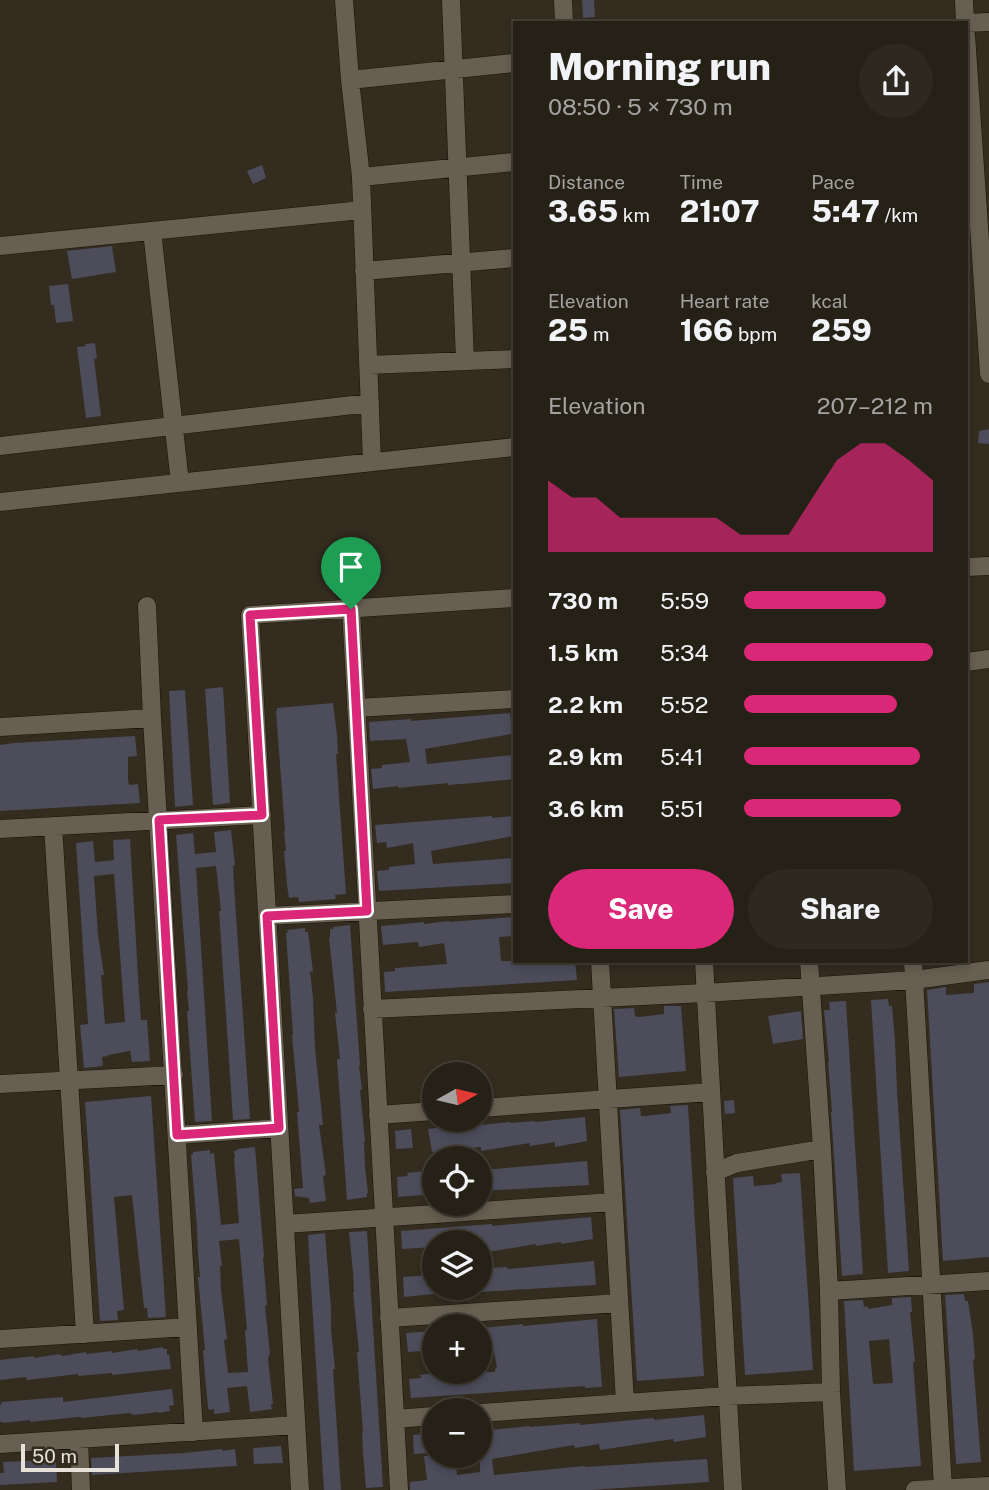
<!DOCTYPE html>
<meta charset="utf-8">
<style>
:root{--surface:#262117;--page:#2e2920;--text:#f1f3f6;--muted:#a4a3a1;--line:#423e36;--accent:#db2777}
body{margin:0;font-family:"Public Sans",sans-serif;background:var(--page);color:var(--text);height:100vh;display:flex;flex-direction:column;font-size:26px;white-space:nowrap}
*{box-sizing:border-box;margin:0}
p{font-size:23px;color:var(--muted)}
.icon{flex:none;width:38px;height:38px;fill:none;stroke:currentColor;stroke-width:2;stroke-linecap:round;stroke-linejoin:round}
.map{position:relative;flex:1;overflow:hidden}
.side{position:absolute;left:513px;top:21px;width:455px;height:942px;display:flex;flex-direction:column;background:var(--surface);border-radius:0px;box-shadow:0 4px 10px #0003,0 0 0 2px var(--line)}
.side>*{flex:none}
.needle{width:46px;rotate:82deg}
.controls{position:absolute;left:422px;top:1062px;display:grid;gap:14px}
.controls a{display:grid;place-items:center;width:70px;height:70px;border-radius:50%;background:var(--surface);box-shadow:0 4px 10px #0003,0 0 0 2px var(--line);font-size:35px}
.scale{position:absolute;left:21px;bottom:18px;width:98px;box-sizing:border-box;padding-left:7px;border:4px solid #e6e2da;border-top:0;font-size:19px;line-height:24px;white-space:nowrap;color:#e6e2da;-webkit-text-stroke:5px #332c1f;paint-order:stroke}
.pin{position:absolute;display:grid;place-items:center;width:60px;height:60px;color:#fff;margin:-72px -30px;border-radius:50% 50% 50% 0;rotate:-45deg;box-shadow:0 0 7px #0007}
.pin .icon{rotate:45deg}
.round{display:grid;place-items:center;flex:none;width:74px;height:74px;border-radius:37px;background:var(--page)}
.summary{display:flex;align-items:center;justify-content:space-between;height:119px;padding:0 35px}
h1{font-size:38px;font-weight:800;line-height:52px}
.stats{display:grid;grid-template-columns:repeat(3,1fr);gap:10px;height:119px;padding:7px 35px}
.stats div{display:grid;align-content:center}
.stats b{font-size:30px;font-weight:800}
.stats small{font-size:19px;font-weight:400}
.stats p{font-size:19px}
.chart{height:196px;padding:14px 35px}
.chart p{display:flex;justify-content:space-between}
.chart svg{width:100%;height:126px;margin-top:7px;fill:var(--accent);opacity:.7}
.button{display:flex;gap:14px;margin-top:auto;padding:14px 35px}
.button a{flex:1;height:80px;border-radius:42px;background:var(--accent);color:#fff;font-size:28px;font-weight:800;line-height:80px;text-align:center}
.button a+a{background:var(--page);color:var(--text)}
ul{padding:0 35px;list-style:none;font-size:23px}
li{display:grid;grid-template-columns:112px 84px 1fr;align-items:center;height:52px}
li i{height:18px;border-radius:9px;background:var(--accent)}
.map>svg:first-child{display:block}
.building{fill:#4c4c5b;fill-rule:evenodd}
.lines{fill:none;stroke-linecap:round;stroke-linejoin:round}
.minor-casing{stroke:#1a1408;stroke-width:19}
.minor{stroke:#675f51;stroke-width:18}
.route-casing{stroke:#fff;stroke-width:14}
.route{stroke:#db2777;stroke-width:9}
</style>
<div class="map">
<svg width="989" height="1490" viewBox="0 0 989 1490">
<rect width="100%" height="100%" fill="#332c1f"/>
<path class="building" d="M582,0H594L595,17L583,18Z
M262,165L266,178L253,184L247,171Z
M112,246L116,272L72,279L67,251Z
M68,284L73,321L56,323L54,305H51L49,286Z
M95,343L97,358L94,359L101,416L86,418L77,347L86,346L85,344Z
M989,429V444L978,443L979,431Z
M223,687L230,803L213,805L205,689Z
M185,690L193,805L175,807L169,691Z
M333,703L337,735L338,754H336L346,894L335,895L336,899L299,902L298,897L289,898L287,885L284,851H286L284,831H285L276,711H277V708Z
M510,713L512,734L425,749L427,764L513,755L514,779L473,783L448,785V783L398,788V786L373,789L371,769L382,768V765L410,762L406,739L370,741L369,722L411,719V721Z
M135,736L137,756L128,757V780L129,785L138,784L140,803L0,811V745L14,743Z
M492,816V818L514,816V836L431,851L433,864L514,858V883L379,891L377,871L389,870V867L415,864L413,843L387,848L386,842L377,843L375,825Z
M231,830L235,865L233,866L234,885L250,1119L233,1120L219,911H221L216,866L196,868L212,1121L195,1122L187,1011H189L187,991H188L176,835L193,833L195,854L216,852L214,832Z
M130,839L139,993L141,1020H147L150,1061L132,1062L130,1051L108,1055V1056L102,1057L103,1066L84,1068L80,1025L88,1024L76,843L93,841L95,862L114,860L113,840ZM114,874L125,1022L105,1024L101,975H104L98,935L94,876Z
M514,917V936L499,937L501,961H575L577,980L385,992L384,972L395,971V968L447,964L444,943L419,947L418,942L383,945L381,926L424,922V924L449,921V922Z
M350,925L360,1065H359L362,1090H360L365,1141L364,1142L365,1167L368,1193H367V1197L347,1200L337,1059H340L335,1013H337L329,937H330V929H333V927Z
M305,928V932H308L313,971L310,972L313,997L315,1048L323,1125H319L326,1175L323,1176L326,1201L310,1203L309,1198L295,1196L294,1189L303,1188L297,1112H299L292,1035H293L286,933H288L287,930Z
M989,982V1257L943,1261L927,990L946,987V995L974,993V984Z
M888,999L889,1006H892L895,1041L897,1091L909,1271L888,1273L871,1000Z
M846,1001L863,1274L842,1276L831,1112H832L828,1062H829L824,1010H830L829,1002Z
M664,1006H681L686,1071L619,1077L614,1009L634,1008L635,1016L639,1017L664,1014Z
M801,1011L803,1039L773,1044L768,1016Z
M151,1096L166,1317L148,1318L147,1308H144L132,1195L114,1197L124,1310L117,1311L118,1320L100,1321L85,1102Z
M734,1100L735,1113L725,1114L724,1101Z
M688,1105L704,1376L637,1381L620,1110L640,1108L641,1116H645L671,1113L670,1106Z
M585,1117L587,1141L555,1147V1142L530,1146V1143L481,1151V1147L455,1150V1148L432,1152L428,1129L460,1125L461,1127L510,1122V1123L535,1121V1122Z
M411,1129L413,1148L396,1149L395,1131Z
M255,1147L264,1257H263L267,1305L265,1306L270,1354L269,1355L268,1359L273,1404H271L272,1409L250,1412L247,1386L227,1388L230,1412L214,1414V1409L209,1410L208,1408L205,1375L203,1350H205L198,1277H200L198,1253L197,1228L191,1155L193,1154V1152L210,1150V1154L214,1153L221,1225L239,1223L234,1158H235L234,1151L238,1150L237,1149ZM239,1239L247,1330H245L248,1372L228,1373L224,1340L227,1339L221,1290L220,1266H222L219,1241Z
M587,1161L589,1185L480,1191V1172L483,1170Z
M434,1170V1194L398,1197L397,1177L408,1176L407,1173Z
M800,1173L813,1370L745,1375L733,1178L753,1176L754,1186L776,1184V1183L782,1182L781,1174Z
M591,1217L593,1239L561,1244V1242L536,1246V1244L488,1252L487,1244H480V1242H434V1247L402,1249L401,1231L492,1224V1226Z
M367,1231L383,1487L366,1488L363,1453L362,1433H363L357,1352H359L353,1292H354L353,1272L349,1232Z
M325,1233L331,1309V1329L335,1369H333L341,1490H324L309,1255L308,1235Z
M594,1261L596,1285L480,1292V1272L488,1271V1268L507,1267V1269Z
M434,1275V1294L404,1297L403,1277Z
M964,1294L965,1301H968L973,1334L975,1359L973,1360L981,1462L956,1464L945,1295Z
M911,1297L912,1312H910L915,1362H913L921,1466L854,1471L844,1301L863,1300L864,1307L868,1306V1309L892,1305V1298ZM889,1339L893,1383L873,1384L869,1341Z
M597,1319L602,1387L585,1388V1386L411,1398L409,1379L421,1378L420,1375L446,1372H495V1369L497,1368L493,1346L484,1347L482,1328L523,1324V1326Z
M434,1331V1350L408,1352L406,1333Z
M163,1347V1349H167V1355L169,1354L171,1369L112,1375V1373L78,1376V1374L27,1380L26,1377L0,1380V1360L34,1356V1358L60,1354V1355L63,1356L86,1352V1354L112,1351V1353L137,1349L138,1351Z
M172,1389L174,1405L169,1406L170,1411L159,1413V1412L133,1415L130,1413L81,1418V1417H78L30,1422V1420L3,1423V1422H0V1405L2,1404L1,1402L63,1397V1402Z
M704,1415L706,1437L674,1442L673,1439L600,1450L599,1444L575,1448L574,1445L492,1459L494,1475L585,1466V1467L707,1459L709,1482L591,1490H410V1482L427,1480L424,1456H455L457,1475L480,1472V1431L530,1426V1427L580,1423V1425L654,1418V1420Z
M429,1433L431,1453L414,1454L413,1435Z
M281,1446L283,1463L254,1464L253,1448Z
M222,1449L223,1451L235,1449L237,1466L92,1475L91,1458L184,1453Z
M51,1460V1462H56L57,1482L0,1485V1473H4L3,1462Z"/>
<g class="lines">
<g class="minor-casing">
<path id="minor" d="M344,0L350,80L361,177L372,462
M451,0L465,361
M563,0L564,23
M964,0L965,23
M966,23L989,22
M966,35L989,374
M350,80L514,63
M361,177L514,162
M152,231L180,483
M0,246L362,210
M364,271L514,258
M368,365L514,359
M0,446L370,403
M0,502L514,447
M966,567L989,566
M147,606L152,718L194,1432
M351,609L399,1490
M966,662L989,659
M356,708L514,699
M0,727L152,718
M53,826L85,1334
M0,829L262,815
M267,916L514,904
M600,961L625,1403
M704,961L733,1490
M809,961L822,1149L829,1291L831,1392L837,1490
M913,961L943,1488
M372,1009L705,993L914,980L989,970
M0,1084L174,1075
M480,1108L711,1092
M378,1115L434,1111
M177,1135L279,1128
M715,1172L737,1163L822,1149
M285,1224L613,1202
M829,1291L989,1281
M389,1318L619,1303
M0,1339L188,1327
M480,1413L727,1396L831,1392
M395,1419L434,1416
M79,1439L81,1490
M0,1444L296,1425
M300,1490L250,615L514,598
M915,1490L989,1486"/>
</g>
<use href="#minor" class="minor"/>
</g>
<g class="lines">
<g class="route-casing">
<path id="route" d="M351,609L367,911L267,916L279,1128L177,1135L159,820L262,815L250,615Z"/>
</g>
<use href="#route" class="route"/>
</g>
</svg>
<div class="controls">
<a><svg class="needle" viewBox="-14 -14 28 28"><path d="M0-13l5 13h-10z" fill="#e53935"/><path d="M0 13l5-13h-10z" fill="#a4a3a1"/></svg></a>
<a><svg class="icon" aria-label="locate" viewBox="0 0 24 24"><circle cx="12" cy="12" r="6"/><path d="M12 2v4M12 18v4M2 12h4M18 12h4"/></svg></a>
<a><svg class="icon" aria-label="layers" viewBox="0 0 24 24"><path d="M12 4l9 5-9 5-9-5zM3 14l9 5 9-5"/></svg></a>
<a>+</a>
<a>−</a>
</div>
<div class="scale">50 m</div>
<div class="pin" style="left:351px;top:609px;background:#1e9e55"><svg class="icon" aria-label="arrive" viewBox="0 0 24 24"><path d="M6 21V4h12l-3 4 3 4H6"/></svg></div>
<section class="side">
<div class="summary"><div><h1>Morning run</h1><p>08:50 · 5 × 730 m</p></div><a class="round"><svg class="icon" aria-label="share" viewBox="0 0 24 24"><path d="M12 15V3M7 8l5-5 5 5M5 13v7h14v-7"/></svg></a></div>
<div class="stats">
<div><p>Distance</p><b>3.65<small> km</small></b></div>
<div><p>Time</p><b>21:07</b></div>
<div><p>Pace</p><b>5:47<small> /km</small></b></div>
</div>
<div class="stats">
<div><p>Elevation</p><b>25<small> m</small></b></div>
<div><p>Heart rate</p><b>166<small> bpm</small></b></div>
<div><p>kcal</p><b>259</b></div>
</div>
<div class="chart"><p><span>Elevation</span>207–212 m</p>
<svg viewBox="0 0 160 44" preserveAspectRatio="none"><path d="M0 44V19L10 25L20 25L30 32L40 32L50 32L60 32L70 32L80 38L90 38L100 38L110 25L120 12L130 6L140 6L150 12L160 19V44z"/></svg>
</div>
<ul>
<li><b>730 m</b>5:59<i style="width:75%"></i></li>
<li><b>1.5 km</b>5:34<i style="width:100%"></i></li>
<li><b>2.2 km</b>5:52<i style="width:81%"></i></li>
<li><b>2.9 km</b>5:41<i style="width:93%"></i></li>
<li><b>3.6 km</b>5:51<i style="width:83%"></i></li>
</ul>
<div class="button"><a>Save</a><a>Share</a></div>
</section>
</div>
